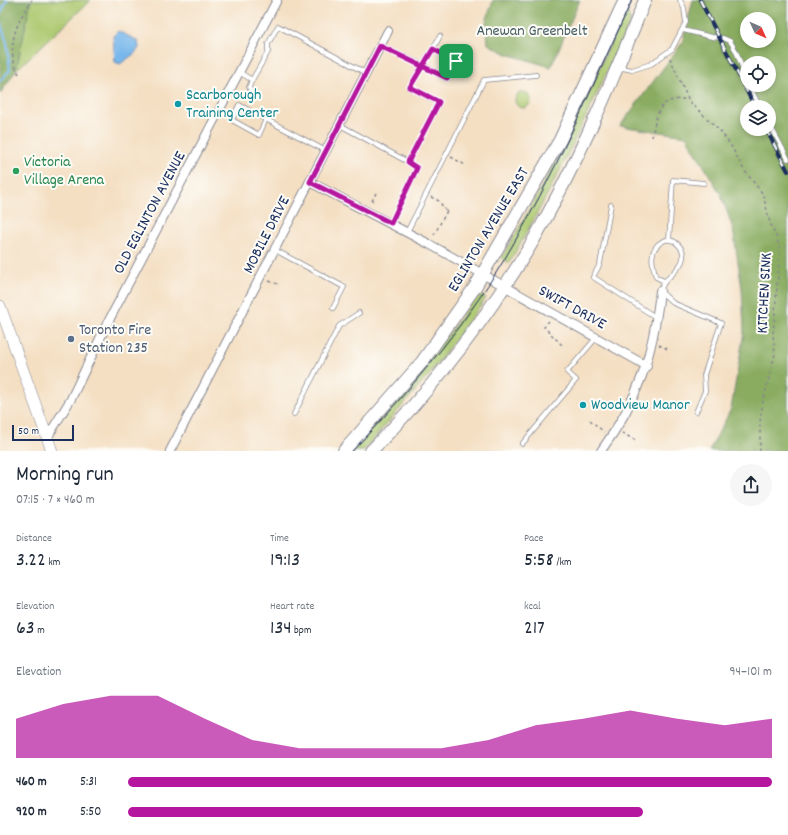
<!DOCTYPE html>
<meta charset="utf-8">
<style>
:root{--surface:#fff;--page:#f6f6f7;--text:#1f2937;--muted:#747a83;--accent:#b5179e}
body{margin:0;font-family:Dekko,sans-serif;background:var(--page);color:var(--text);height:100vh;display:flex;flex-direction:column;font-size:15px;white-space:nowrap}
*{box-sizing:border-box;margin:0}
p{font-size:13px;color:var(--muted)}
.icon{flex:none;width:22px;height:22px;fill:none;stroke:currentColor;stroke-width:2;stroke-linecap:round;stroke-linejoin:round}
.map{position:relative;height:451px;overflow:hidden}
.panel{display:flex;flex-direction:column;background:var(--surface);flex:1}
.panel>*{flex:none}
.needle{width:26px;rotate:134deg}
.controls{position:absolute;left:740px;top:12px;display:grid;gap:8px}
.controls a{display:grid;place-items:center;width:36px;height:36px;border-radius:50%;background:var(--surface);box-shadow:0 2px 6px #0003;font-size:20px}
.scale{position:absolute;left:12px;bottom:10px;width:62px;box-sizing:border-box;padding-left:4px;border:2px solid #1b2f5e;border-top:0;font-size:11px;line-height:14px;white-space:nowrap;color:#1b2f5e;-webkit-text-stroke:3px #fdfcf7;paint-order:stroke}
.pin{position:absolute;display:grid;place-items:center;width:34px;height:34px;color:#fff;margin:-17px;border-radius:8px;box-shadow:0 2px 6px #0006}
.round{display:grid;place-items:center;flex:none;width:42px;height:42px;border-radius:21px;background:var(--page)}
.headline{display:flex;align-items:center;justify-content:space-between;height:68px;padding:0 16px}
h1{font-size:22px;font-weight:600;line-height:30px}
.stats{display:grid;grid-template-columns:repeat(3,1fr);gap:6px;height:68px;padding:4px 16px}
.stats div{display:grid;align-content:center}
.stats b{font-size:20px;font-weight:600}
.stats small{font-size:11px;font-weight:400}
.stats p{font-size:11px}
.chart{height:112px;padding:8px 16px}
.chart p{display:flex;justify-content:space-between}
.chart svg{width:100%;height:72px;margin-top:4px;fill:var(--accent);opacity:.7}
ul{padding:0 16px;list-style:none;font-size:13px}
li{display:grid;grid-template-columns:64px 48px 1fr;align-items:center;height:30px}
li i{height:10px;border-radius:5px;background:var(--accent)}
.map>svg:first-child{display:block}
.green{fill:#acc86e;stroke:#647c66}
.forest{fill:#89ac61;stroke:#526e60;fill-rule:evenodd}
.water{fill:#78b7eb;stroke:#4a73a4}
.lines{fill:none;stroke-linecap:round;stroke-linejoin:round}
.stream{stroke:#78b7eb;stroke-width:2.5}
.lane-casing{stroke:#888790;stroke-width:5.5}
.street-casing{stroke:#888790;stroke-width:10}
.secondary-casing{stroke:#888790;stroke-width:12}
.primary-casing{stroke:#888790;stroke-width:14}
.path{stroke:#888790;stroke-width:1.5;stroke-dasharray:3 3;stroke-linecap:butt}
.lane{stroke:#fff;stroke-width:4}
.street{stroke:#fff;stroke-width:8}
.secondary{stroke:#fff;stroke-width:11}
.primary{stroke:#fff;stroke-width:12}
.tram{stroke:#1b2f5e;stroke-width:1}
.rail-casing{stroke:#1b2f5e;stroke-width:4}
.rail{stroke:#fdfcf7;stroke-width:2.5;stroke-dasharray:8;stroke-linecap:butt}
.route-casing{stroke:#fff;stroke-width:8}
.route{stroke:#b5179e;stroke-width:5}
.culture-dot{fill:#0f9aa8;stroke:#fdfcf7;stroke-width:1.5}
.leisure-dot{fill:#2e9e5b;stroke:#fdfcf7;stroke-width:1.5}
.service-dot{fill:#5c6f8a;stroke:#fdfcf7;stroke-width:1.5}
.labels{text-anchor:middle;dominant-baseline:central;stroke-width:4;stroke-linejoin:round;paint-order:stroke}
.park-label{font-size:16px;fill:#465d63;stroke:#fdfcf7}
.culture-label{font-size:16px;fill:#0d838f;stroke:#fdfcf7;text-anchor:start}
.leisure-label{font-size:16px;fill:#27864d;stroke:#fdfcf7;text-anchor:start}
.street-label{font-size:16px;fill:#1b2f5e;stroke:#fdfcf7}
.service-label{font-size:16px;fill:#4e5e75;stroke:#fdfcf7;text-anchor:start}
</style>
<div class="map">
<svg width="788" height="451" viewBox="0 0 788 451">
<rect width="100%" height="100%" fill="#fdfcf7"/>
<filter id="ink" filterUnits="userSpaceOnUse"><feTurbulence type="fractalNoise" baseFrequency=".025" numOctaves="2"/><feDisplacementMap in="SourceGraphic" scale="8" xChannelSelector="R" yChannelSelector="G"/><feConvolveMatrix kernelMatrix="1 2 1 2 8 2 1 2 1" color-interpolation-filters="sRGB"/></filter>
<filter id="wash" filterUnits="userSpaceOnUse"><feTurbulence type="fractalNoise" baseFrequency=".012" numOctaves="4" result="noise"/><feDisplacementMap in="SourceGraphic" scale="16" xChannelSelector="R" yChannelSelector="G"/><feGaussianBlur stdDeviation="0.9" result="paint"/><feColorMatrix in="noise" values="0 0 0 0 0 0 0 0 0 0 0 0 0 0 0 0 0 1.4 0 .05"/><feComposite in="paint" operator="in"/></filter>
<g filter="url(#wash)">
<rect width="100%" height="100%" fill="#f4dfc3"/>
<path class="green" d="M31,0H91L16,70Z
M625,12L629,14L628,18L631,20C593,102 556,184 509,263L501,258C550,179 586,96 625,12Z
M515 100a8 8 0 1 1 16 0a8 8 0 1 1-16 0Z
M478,293L486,298L428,376L363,451H349L445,339Z"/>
<path class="forest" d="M0,0H31L16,70L0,94Z
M493,0H580L551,67L507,54L488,44L486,22Z
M693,0H788V451H709L731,409L744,332L742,289L733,229L721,195L686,136L620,126L682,43ZM747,19H769V41H747ZM747,63H769V85H747ZM747,107H769V129H747Z"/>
<path class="water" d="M118,31L138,41L139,48L134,54L120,64L115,62L113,36Z"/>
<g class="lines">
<path class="stream" d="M0,15L7,0
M0,22L7,43L10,70L0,81"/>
</g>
</g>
<g filter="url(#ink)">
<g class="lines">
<g class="lane-casing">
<path id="lane" d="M683,30L712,37L723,38L730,41L736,51L747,80
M380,46L422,65L433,49
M618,67L632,70L651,64L672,49L686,22L684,8L680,0
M239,72L252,80L268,52V44L278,26L366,73
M749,85L760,107
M251,92L249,87L252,80
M266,119L259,135L232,120L239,105L326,151
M769,123L788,159
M340,125L408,162L439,103L410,87L422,65L447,78L456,61L433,49L440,36
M611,205L600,264L593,277L657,318
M391,223L417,168L408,162
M407,232L484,80L536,75
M669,240L673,180L704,183
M275,250L344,287L333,308
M664,281L656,277C652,264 648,249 663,241C667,239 672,240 675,242C694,256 676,271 666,280C663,283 662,288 660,291L673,303L721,323L704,375L705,391L696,412
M294,414L339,326L359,313
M522,444L576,380L567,372L596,338"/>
</g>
<g class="street-casing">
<path id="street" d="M310,182L429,244L647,366
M47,438L71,399L106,326L277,0
M170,451L388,31
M601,451C639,399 653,355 660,291"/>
</g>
<g class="secondary-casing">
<path id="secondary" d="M0,306L52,451"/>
</g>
<g class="primary-casing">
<path id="primary" d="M344,451L422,362L475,287L560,140L625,0
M371,451C433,388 488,317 533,241C577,164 612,82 645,0"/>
</g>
<path class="path" d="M670,58L689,101L721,132L730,144L744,170L763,194L770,223L777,238L780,252L773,335L775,354L763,402L760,422V451
M19,74C4,49 17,21 32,0
M652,137C657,112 658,98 687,99
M451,157L465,165
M431,197L439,201L446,211
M372,201L377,191
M434,235L448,209
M269,281L278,284
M549,321L544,327L563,346
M659,345L670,350
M590,420L604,432
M622,433L635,440"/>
<use href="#lane" class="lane"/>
<use href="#street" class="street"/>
<use href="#secondary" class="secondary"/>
<use href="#primary" class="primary"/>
<path class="tram" d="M352,451C408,393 462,329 504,260C554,177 592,88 632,0"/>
<g class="rail-casing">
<path id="rail" d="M700,0L755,107
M766,129L788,171"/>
</g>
<use href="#rail" class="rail"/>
</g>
</g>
<g class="lines" filter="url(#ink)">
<g class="route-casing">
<path id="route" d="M456,61L433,49L410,87L439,102L408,162L417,168L391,223L310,182L380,46L447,78L456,61"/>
</g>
<use href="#route" class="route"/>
</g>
<g class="culture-dot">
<circle cx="178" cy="104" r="4"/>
<circle cx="583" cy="405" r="4"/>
</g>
<circle class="leisure-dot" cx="16" cy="171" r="4"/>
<circle class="service-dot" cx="71" cy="339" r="4"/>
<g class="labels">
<g class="park-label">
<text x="532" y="31">Anewan Greenbelt</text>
</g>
<g class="culture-label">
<text x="186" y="95">Scarborough<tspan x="186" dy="18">Training Center</tspan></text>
<text x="591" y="405">Woodview Manor</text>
</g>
<g class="leisure-label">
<text x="24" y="162">Victoria<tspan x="24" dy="18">Village Arena</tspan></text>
</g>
<g class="street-label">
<text transform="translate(150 213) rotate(-62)">OLD EGLINTON AVENUE</text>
<text transform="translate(489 230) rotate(-59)">EGLINTON AVENUE EAST</text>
<text transform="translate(267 235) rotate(-63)">MOBILE DRIVE</text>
<text transform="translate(765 293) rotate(-87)">KITCHEN SINK</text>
<text transform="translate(572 308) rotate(29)">SWIFT DRIVE</text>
</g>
<g class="service-label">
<text x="79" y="330">Toronto Fire<tspan x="79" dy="18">Station 235</tspan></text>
</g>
</g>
</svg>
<div class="controls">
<a><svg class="needle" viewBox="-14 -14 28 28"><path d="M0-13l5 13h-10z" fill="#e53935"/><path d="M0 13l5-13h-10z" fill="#747a83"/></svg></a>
<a><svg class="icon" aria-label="locate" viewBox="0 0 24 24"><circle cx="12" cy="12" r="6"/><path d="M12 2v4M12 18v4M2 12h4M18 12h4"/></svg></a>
<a><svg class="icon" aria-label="layers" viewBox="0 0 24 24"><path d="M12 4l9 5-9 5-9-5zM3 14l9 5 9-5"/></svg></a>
</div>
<div class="scale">50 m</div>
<div class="pin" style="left:456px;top:61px;background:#1e9e55"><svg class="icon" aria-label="arrive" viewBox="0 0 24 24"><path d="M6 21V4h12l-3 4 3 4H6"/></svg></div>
</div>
<section class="panel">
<div class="headline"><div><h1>Morning run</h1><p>07:15 · 7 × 460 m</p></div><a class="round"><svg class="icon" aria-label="share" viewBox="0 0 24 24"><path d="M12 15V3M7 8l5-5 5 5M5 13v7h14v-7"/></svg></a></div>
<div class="stats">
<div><p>Distance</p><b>3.22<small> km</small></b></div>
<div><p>Time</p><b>19:13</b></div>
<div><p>Pace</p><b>5:58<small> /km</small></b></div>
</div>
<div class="stats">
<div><p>Elevation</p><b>63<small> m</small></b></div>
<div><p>Heart rate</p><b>134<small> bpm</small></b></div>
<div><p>kcal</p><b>217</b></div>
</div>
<div class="chart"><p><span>Elevation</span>94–101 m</p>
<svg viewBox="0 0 160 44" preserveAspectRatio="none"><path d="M0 44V20L10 11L20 6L30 6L40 20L50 33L60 38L70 38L80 38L90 38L100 33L110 24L120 20L130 15L140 20L150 24L160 20V44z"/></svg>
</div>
<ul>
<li><b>460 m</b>5:31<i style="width:100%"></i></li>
<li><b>920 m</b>5:50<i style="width:80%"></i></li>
</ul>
</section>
